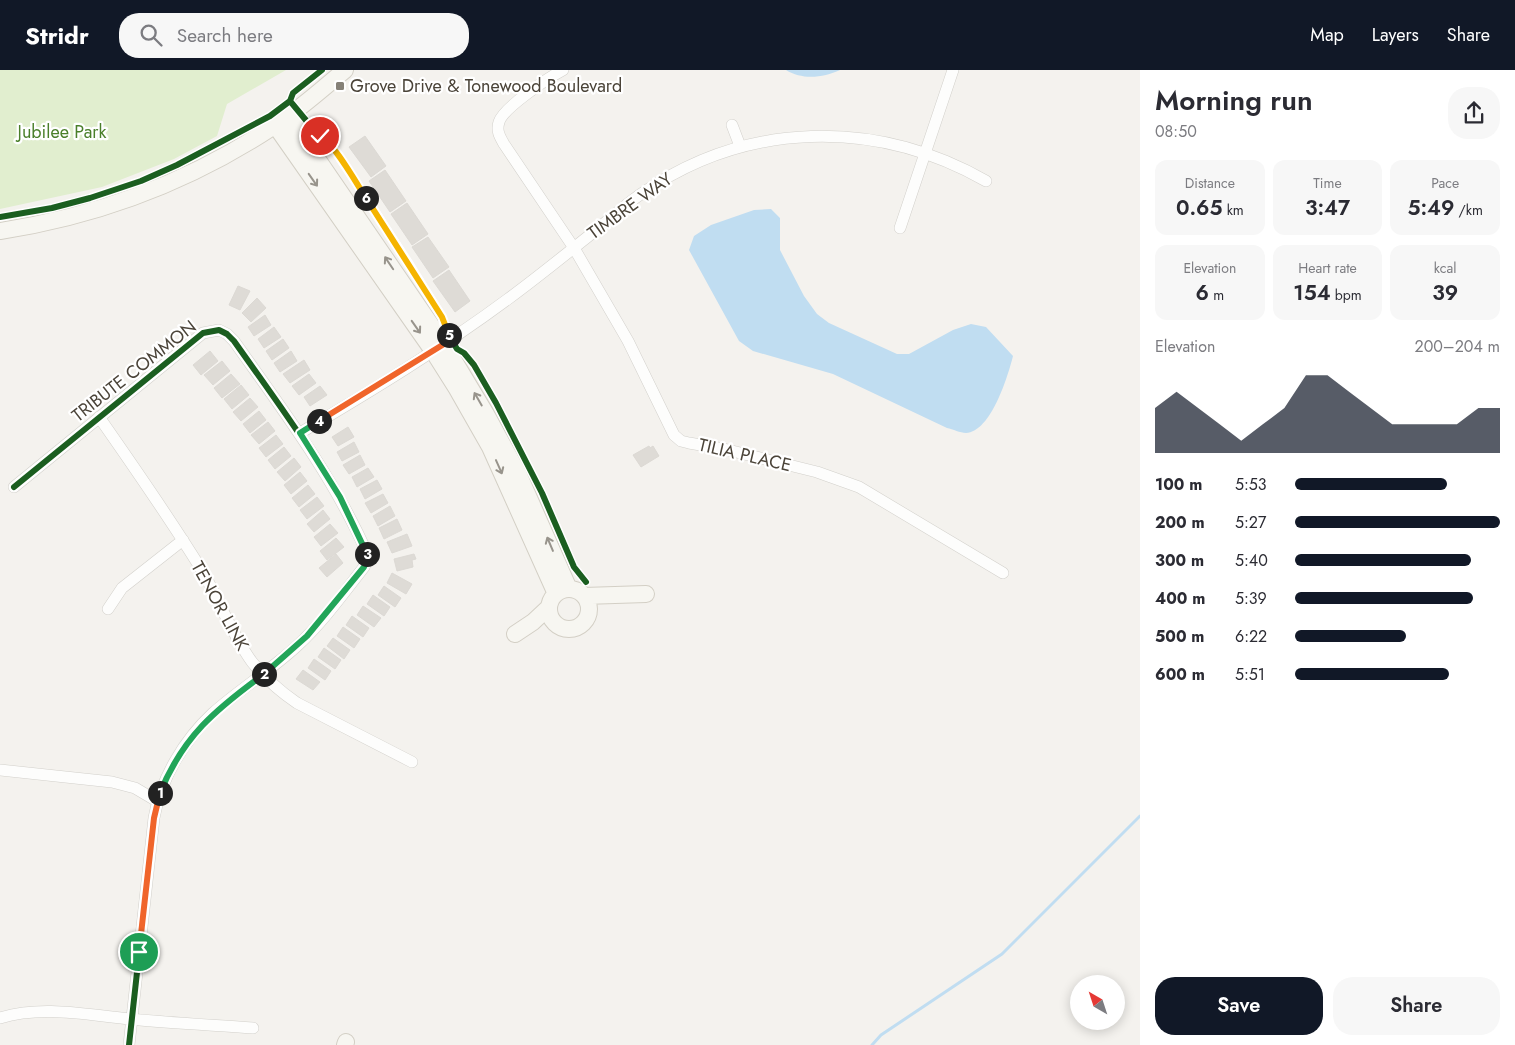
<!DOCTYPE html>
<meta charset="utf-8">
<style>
:root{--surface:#fff;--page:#f7f7f7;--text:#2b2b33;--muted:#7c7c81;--accent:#111827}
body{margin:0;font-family:Jost,sans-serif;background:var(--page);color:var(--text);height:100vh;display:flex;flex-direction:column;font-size:19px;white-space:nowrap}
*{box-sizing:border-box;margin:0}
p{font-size:16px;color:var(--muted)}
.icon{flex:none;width:28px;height:28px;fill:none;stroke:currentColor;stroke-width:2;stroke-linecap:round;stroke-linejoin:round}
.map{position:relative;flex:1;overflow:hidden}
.details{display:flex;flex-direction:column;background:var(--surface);width:375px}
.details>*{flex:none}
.needle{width:32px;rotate:321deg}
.tools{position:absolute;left:1070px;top:905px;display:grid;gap:10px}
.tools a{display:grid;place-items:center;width:55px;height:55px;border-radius:50%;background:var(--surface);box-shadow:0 2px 12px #0003;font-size:25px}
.pin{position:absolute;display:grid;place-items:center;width:42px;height:42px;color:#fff;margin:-21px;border:2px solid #fff;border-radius:50%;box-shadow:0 1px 5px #0007}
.km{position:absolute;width:25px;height:25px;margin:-12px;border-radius:50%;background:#222;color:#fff;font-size:14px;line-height:25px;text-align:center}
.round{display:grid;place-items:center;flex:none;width:52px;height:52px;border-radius:20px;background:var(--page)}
.overview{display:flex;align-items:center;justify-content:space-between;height:85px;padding:0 15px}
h1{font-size:28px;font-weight:600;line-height:38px}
.stats{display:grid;grid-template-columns:repeat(3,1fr);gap:8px;height:85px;padding:5px 15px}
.stats div{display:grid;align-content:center;border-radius:12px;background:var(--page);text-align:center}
.stats b{font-size:21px;font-weight:600}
.stats small{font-size:14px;font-weight:400}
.stats p{font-size:14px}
.chart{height:140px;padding:10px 15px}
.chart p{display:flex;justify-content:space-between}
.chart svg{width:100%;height:90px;margin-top:5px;fill:var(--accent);opacity:.7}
.action{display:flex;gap:10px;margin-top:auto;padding:10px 15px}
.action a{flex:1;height:58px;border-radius:20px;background:var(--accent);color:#fff;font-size:20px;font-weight:600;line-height:58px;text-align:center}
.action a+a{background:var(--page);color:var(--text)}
ul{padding:0 15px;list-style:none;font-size:16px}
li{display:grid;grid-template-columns:80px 60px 1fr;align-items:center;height:38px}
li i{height:12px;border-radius:6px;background:var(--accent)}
header{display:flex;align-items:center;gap:30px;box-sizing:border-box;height:70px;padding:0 25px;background:var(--accent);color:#fff}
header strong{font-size:24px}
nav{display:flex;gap:28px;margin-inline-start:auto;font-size:18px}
.search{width:350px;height:45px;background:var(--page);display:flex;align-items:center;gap:12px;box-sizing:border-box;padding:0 18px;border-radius:20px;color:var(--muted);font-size:19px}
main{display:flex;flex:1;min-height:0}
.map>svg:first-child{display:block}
.green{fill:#e1eecf}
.water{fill:#c0ddf1}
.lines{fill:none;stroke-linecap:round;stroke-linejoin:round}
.stream{stroke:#c0ddf1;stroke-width:3}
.building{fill:#dedbd6;stroke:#dcd9d4}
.street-casing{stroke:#d2d0cb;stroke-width:12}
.secondary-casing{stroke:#d3cfc5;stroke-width:18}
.street{stroke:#fdfdfc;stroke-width:11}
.secondary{stroke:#f7f6f1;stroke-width:16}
.cycleway-casing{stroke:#fff;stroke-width:9}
.cycleway{stroke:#1b5e20;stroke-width:6}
.oneway{stroke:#98948c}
.split-1-casing{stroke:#fff;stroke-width:10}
.split-2-casing{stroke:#fff;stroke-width:10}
.split-3-casing{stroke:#fff;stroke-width:10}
.split-4-casing{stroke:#fff;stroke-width:10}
.split-5-casing{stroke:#fff;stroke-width:10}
.split-6-casing{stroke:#fff;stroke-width:10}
.split-7-casing{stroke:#fff;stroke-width:10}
.split-1{stroke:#f0652b;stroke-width:6}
.split-2{stroke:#22a559;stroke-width:6}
.split-3{stroke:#22a559;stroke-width:6}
.split-4{stroke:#22a559;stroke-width:6}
.split-5{stroke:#f0652b;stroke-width:6}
.split-6{stroke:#f5b400;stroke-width:6}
.split-7{stroke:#f5b400;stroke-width:6}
.poi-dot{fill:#868178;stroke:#fff;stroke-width:2}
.labels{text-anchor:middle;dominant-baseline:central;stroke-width:4.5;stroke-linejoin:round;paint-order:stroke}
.poi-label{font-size:18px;fill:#4b4439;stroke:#fff;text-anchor:start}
.park-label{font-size:18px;fill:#4a7f2a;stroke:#fff}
.street-label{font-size:18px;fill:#4b4439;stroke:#fff}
</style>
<header>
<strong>Stridr</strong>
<div class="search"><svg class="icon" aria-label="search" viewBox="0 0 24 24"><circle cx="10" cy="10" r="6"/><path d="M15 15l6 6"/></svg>Search here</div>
<nav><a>Map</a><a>Layers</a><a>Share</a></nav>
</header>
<main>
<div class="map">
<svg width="1140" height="975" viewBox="0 0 1140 975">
<rect width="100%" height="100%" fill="#f4f2ee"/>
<path class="green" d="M0,0H286L227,34L217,66L174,89L102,117L0,139Z"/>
<path class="water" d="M786,0H840C823,8 802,10 786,0Z
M771,139L780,148V180L804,226L817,244L829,253L897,284H909L953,260L971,254L986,257L1013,286C1008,306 991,362 966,363C960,363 953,359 947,358L833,304L753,281L739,271L689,180L694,166L711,155L754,140Z"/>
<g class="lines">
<path class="stream" d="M872,975L881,965L1002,884L1140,746"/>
</g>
<path class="building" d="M365,66L386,96L371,107L349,77Z
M385,100L406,131L390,142L369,111Z
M407,133L428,164L412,175L391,144Z
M428,167L449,197L433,208L412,177Z
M449,200L470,231L455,242L433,211Z
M238,216L250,221L240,240L229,235Z
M257,228L266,238L251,252L242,243Z
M265,245L271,255L254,266L248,257Z
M274,257L281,267L264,278L258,269Z
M283,269L289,278L272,290L266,281Z
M210,281L218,291L201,305L193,295Z
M291,281L297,291L280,302L274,293Z
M304,290L310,300L290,313L283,304Z
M222,291L230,301L213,315L204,305Z
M231,304L240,314L222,328L214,318Z
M309,304L316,313L299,325L292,316Z
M241,315L249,325L232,339L224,329Z
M320,316L327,325L310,336L304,327Z
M250,328L258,337L241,351L233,342Z
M259,341L266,350L250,363L243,354Z
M268,352L275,361L259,374L251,365Z
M348,357L354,367L338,376L332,367Z
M276,365L283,374L266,387L259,378Z
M354,372L359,382L342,391L337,382Z
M649,376L650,378L653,376L659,386L641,397L633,385Z
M284,377L291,386L275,399L268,390Z
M360,385L365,395L349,404L343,395Z
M294,388L301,397L285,411L277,402Z
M368,398L374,407L357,417L352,407Z
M300,402L307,411L291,424L284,415Z
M377,410L382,419L365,429L360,419Z
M308,415L315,424L299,437L292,428Z
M383,424L388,433L371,443L365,433Z
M317,427L324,436L307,449L300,440Z
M390,436L395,446L378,456L373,446Z
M323,440L330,449L314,462L307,454Z
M397,449L402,460L384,469L379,458Z
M330,454L338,463L321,476L314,467Z
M407,464L412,476L392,483L387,472Z
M336,468L344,477L327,490L320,481Z
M336,484L343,493L327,507L319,498Z
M414,484L416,489L412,490L413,497L397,501L394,489Z
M392,503L412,514L406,524L387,513Z
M384,516L401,528L395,537L378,525Z
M373,525L390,537L384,546L367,534Z
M363,536L381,548L374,557L357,545Z
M352,546L369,558L363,567L346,555Z
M343,557L360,569L354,578L337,566Z
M333,568L350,580L344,589L327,576Z
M324,578L341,590L335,599L318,587Z
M314,589L331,601L325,610L308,598Z
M303,600L320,612L313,620L296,609Z"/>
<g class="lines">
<g class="street-casing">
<path id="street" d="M563,0C548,8 503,38 499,52C496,61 500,67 504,74L574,178L628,271L674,365L681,371L689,373L724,379L817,402L859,417L1003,503
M732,55L740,76
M900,158L953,0
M99,347C134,397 169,447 201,499C219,529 231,563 252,592C264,607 281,622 297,633L412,692
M300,363C371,321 442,278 508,229C538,207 566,184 595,161C610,149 625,135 641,124C746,51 875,48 986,111
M14,417L203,263L219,260L227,264L234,271C282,339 333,406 367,483V491L364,497C343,524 322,553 297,576C271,600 240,619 213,643C184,670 161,708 154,748L129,975
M108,539L122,518L183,470
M0,700L112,712L135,718L157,731
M0,948C42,935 87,945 130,949C171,953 212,955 253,958"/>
</g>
<g class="secondary-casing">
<path id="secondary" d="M288,46L444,274L486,344L518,403L569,519
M275,55L433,281L457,319L490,377L556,524
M0,161C98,146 191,111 274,56C299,40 322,19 345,0
M549 539a20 20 0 1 1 40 0a20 20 0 1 1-40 0Z
M584,526L646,524
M515,564L533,552L549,537
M345,975L346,972"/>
</g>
<use href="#street" class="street"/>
<use href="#secondary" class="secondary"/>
<g class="cycleway-casing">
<path id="cycleway" d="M290,31L319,66L325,68L332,76L410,195L442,247L445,259L457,279L464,283L474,295L496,333L542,423L574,497L586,512
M0,147L52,138L90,128L141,111L177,95L270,46L290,31L293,23L322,0
M14,417L203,263L219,260L227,264L234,271C282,339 333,406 367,483V491L364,497C343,524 322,553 297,576C271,600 240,619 213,643C184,670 161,708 154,748L129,975"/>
</g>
<use href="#cycleway" class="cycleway"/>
</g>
<defs><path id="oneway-shaft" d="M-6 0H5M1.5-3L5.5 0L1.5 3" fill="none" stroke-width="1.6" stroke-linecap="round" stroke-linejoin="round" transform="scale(1.25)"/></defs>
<g class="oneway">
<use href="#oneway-shaft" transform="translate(313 110) rotate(55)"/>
<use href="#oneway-shaft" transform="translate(389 193) rotate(-124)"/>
<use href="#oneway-shaft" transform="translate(416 257) rotate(55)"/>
<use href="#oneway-shaft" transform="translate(478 329) rotate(-120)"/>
<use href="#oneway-shaft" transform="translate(499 397) rotate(66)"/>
<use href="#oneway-shaft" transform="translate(550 474) rotate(-113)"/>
</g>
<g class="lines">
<g class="split-1-casing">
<path id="split-1" d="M139,882L154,748L160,723"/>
</g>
<g class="split-2-casing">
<path id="split-2" d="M160,723C183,666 216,639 264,604"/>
</g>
<g class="split-3-casing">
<path id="split-3" d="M264,604L307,566L364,497L367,491V484"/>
</g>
<g class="split-4-casing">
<path id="split-4" d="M319,351L300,363L340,427L367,484"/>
</g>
<g class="split-5-casing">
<path id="split-5" d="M319,351L444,274L451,269L449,265"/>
</g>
<g class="split-6-casing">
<path id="split-6" d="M366,128L442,247L449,265"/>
</g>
<g class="split-7-casing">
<path id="split-7" d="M320,66C332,70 358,116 366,128"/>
</g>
<use href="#split-1" class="split-1"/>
<use href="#split-2" class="split-2"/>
<use href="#split-3" class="split-3"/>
<use href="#split-4" class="split-4"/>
<use href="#split-5" class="split-5"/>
<use href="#split-6" class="split-6"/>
<use href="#split-7" class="split-7"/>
</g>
<rect class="poi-dot" x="335" y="11" width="10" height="10" rx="2.5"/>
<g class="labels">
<g class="poi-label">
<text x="350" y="16">Grove Drive &amp; Tonewood Boulevard</text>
</g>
<g class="park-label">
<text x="62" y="62">Jubilee Park</text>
</g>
<g class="street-label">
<text transform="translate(630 136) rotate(-36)">TIMBRE WAY</text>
<text transform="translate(134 301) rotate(-38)">TRIBUTE COMMON</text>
<text transform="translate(745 385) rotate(13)">TILIA PLACE</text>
<text transform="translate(220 536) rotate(61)">TENOR LINK</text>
</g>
</g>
</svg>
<div class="tools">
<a><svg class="needle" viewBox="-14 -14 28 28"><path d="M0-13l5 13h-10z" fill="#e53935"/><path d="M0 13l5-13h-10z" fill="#7c7c81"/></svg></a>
</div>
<div class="pin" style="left:139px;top:882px;background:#1e9e55"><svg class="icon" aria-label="arrive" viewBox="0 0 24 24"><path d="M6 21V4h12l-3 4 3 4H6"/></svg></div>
<div class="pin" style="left:320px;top:66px;background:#d93025"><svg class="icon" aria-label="check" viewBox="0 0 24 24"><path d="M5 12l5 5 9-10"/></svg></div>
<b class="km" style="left:160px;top:723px">1</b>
<b class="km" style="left:264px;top:604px">2</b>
<b class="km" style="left:367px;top:484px">3</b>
<b class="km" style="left:319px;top:351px">4</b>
<b class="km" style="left:449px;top:265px">5</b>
<b class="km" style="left:366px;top:128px">6</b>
</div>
<section class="details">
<div class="overview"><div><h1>Morning run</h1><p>08:50</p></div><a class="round"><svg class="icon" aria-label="share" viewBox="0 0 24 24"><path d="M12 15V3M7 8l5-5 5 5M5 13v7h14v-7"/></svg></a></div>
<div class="stats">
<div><p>Distance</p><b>0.65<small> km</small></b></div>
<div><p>Time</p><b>3:47</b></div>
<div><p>Pace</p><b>5:49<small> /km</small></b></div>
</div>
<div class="stats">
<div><p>Elevation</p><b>6<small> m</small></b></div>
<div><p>Heart rate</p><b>154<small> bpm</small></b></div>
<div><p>kcal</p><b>39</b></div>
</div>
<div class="chart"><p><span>Elevation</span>200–204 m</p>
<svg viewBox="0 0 160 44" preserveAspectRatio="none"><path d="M0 44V22L10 14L20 22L30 30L40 38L50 30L60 22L70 6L80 6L90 14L100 22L110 30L120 30L130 30L140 30L150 22L160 22V44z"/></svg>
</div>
<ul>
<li><b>100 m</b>5:53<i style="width:74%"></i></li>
<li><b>200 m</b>5:27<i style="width:100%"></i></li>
<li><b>300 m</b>5:40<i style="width:86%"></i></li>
<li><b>400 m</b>5:39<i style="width:87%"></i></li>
<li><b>500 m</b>6:22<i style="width:54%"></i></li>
<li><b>600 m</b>5:51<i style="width:75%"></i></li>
</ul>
<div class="action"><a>Save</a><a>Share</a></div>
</section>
</main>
